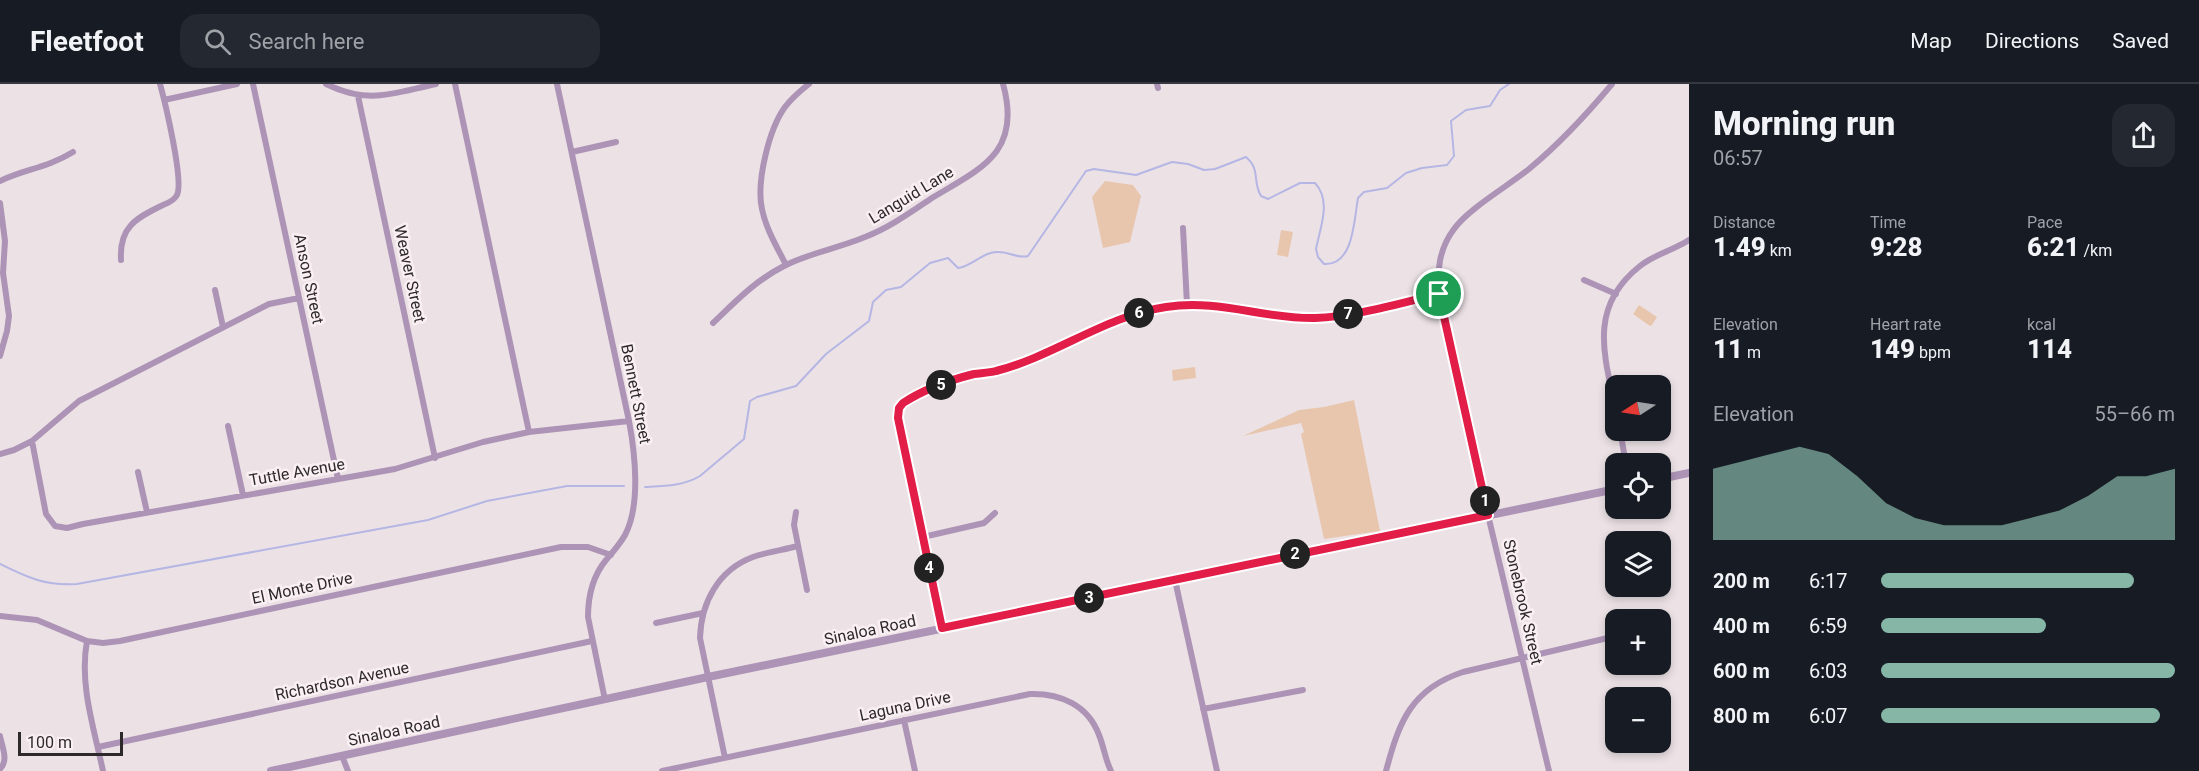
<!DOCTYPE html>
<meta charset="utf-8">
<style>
:root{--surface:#171b24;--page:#242831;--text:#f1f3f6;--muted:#9ea1a6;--line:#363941;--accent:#85b6a6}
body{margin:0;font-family:Roboto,sans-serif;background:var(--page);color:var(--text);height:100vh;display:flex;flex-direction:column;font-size:22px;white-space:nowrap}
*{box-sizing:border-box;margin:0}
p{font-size:20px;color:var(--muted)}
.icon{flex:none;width:33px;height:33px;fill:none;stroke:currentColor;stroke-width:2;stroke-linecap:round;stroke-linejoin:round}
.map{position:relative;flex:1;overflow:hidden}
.drawer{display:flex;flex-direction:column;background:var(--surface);width:510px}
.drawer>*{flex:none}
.needle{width:39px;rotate:258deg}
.buttons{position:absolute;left:1605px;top:291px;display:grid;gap:12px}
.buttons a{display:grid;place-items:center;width:66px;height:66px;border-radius:12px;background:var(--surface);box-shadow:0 3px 9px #0003;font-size:30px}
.scale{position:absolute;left:18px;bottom:15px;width:105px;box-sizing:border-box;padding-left:6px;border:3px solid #2d292b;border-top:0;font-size:16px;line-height:21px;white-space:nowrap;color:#2d292b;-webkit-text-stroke:4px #faf0f4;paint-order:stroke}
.pin{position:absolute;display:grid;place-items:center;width:51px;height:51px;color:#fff;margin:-26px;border:3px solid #fff;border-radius:50%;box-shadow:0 2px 6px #0007}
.km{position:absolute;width:30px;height:30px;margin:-15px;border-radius:50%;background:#222;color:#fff;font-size:16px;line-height:30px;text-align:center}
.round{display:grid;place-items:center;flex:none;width:63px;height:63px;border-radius:18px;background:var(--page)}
.summary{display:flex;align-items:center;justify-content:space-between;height:102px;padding:0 24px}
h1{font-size:33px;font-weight:800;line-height:45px}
.figures{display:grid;grid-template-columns:repeat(3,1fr);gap:9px;height:102px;padding:6px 24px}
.figures div{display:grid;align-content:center}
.figures b{font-size:26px;font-weight:800}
.figures small{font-size:16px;font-weight:400}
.figures p{font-size:16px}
.chart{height:168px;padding:12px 24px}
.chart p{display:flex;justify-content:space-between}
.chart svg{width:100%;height:108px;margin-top:6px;fill:var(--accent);opacity:.7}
ul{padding:0 24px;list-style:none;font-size:20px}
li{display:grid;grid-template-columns:96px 72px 1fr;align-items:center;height:45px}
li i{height:15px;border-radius:8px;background:var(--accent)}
header{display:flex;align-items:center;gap:36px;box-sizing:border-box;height:84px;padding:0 30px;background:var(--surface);border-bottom:2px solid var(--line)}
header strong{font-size:28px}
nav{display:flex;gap:33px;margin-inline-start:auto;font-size:21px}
.search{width:420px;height:54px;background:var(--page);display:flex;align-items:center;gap:15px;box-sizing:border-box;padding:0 21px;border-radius:18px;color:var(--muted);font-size:22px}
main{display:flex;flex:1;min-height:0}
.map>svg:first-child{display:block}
.green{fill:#e8c6ae}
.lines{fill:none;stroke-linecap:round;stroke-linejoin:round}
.stream{stroke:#b5b6e4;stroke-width:2}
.minor{stroke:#ad94b6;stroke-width:6}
.tertiary{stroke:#ad94b6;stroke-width:8}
.route-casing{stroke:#fff;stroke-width:12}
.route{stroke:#e11d48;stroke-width:8}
.labels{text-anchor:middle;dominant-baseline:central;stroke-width:5;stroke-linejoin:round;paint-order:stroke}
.street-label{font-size:16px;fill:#2d292b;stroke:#faf0f4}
</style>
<header>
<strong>Fleetfoot</strong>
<div class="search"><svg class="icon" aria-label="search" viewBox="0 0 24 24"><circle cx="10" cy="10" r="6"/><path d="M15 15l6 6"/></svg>Search here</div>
<nav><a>Map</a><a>Directions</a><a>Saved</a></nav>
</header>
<main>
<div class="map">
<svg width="1689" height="687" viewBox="0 0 1689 687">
<rect width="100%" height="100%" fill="#ece2e6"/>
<path class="green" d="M1105,97L1133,101L1141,112L1130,158L1103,164L1092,113Z
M1281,146L1293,148L1288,173L1277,171Z
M1639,221L1657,233L1652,241L1650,242L1633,230Z
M1195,283L1196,294L1173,297L1172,286Z
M1354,316L1380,447L1324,455L1301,350L1304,348L1301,339L1243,352L1299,326L1324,323Z"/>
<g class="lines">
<path class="stream" d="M645,403C664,402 683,402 700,392L744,355L750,317L757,313L796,302L826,270L869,237L873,218L886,206L901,203L930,179L948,174L958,184C973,182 983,167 999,168C1010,168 1018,175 1028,172L1086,87L1094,85L1136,91L1172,78L1188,80L1204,86L1215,85L1246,73C1261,86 1252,97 1261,112L1268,115L1300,99H1315C1332,117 1320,144 1316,165L1318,173L1324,180C1354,182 1354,135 1358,114L1364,108L1387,104L1406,89L1422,84L1447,81L1454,72L1451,37L1466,26L1490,22L1500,6L1509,0
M0,480C28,494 46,502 77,500L428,436L487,417L567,402H624"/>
<path class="minor" d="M253,0L338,395
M326,0C369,21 393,9 436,0
M455,0L529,348
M557,0L629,337C635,369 641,421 625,451C620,460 613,468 606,476C592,493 588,512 588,533L605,616
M1157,0L1158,4
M358,12L435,374
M164,16L237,0
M572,68L616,58
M0,97C25,85 47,84 73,68
M0,119L5,157L3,189L9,232L7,247L0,272
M1183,144L1187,220
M121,176C119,143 136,134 163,121C168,119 174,117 177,111C184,97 165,18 160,0
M786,181C777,163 766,145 762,125C756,98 769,45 785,23C792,14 800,7 809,0
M1584,196L1616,210
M215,206L223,243
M713,239C735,218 756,196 784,182C809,169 839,164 865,153C889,144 911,128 932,114C982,84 1022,68 1003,0
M1616,326C1604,271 1588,223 1640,182C1655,170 1674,166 1689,156
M228,342L243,411
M1620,346L1626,380
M32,357L46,430L55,442L67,444L83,440L395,385L483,358L529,348L629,337
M0,370L14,366L32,357L79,317L269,220L299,214
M138,388L147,428
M796,428L794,441L807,506
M923,453L984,439L995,429
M1175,496L1217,687
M0,532L37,536L87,557L103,559L120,557L561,463H588L611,471
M656,539L703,529
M942,545L898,334C898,328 899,322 904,318C919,307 958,293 976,290C983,288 991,288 999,286C1055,268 1106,233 1165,223C1217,215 1263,235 1314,234C1351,234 1402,218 1439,210
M87,557C79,600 94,644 103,687
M1203,625L1303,606
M904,636L915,687
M0,652C2,663 9,676 0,685
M98,663L592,557
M342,672L348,687
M725,674L700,554C701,519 718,486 753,473C767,468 783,466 798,462
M662,687L1030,610C1060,609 1088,621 1099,651C1104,663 1105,675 1111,687
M1386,687C1399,638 1411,605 1463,588L1612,553
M1549,687L1488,431L1439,210C1437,186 1439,165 1454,145C1468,125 1508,102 1529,85C1559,60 1587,30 1612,0"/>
<path class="tertiary" d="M1660,395L1689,389
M271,687L708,593L1616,405"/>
</g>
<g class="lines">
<g class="route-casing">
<path id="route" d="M1439,210L1488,431L942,544L898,334L899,324L903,319C923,306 950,296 974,290C981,289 989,289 996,287C1055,272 1105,232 1166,223C1220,215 1263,235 1315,234C1353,233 1401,219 1439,210Z"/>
</g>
<use href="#route" class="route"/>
</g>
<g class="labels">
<g class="street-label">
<text transform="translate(911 111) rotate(-31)">Languid Lane</text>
<text transform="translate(410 190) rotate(78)">Weaver Street</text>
<text transform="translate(309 195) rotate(78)">Anson Street</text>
<text transform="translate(636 310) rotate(79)">Bennett Street</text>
<text transform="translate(297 388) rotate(-10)">Tuttle Avenue</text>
<text transform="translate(302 504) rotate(-12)">El Monte Drive</text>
<text transform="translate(1523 518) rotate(77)">Stonebrook Street</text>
<text transform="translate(870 546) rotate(-12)">Sinaloa Road</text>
<text transform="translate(342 597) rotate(-12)">Richardson Avenue</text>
<text transform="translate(905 622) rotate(-12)">Laguna Drive</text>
<text transform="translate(394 647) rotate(-12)">Sinaloa Road</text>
</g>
</g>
</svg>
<div class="buttons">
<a><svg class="needle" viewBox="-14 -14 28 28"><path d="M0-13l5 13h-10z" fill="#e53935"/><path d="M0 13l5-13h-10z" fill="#9ea1a6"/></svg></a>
<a><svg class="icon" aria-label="locate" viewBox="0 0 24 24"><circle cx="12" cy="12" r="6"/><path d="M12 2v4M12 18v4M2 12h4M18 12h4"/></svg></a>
<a><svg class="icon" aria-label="layers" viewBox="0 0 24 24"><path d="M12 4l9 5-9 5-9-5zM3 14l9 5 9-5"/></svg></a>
<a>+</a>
<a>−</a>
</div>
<div class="scale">100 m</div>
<div class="pin" style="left:1439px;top:210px;background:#1e9e55"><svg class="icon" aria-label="arrive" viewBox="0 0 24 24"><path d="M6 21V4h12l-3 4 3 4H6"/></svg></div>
<b class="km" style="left:1485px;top:417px">1</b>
<b class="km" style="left:1295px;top:470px">2</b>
<b class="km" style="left:1089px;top:514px">3</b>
<b class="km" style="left:929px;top:484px">4</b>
<b class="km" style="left:941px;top:301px">5</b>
<b class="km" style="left:1139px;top:229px">6</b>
<b class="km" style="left:1348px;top:230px">7</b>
</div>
<section class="drawer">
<div class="summary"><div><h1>Morning run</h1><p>06:57</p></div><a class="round"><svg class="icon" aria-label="share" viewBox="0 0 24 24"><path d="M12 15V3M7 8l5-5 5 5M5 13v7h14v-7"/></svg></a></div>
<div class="figures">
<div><p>Distance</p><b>1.49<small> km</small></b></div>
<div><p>Time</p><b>9:28</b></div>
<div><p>Pace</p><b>6:21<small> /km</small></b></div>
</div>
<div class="figures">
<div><p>Elevation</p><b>11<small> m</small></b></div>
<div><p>Heart rate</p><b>149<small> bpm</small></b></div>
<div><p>kcal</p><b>114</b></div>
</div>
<div class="chart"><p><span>Elevation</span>55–66 m</p>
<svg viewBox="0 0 160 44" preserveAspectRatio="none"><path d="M0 44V15L10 12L20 9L30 6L40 9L50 18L60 29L70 35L80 38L90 38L100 38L110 35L120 32L130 26L140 18L150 18L160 15V44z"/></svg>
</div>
<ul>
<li><b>200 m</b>6:17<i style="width:86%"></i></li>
<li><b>400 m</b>6:59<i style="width:56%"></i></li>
<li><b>600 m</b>6:03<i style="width:100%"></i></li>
<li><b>800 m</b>6:07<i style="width:95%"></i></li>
</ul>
</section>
</main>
